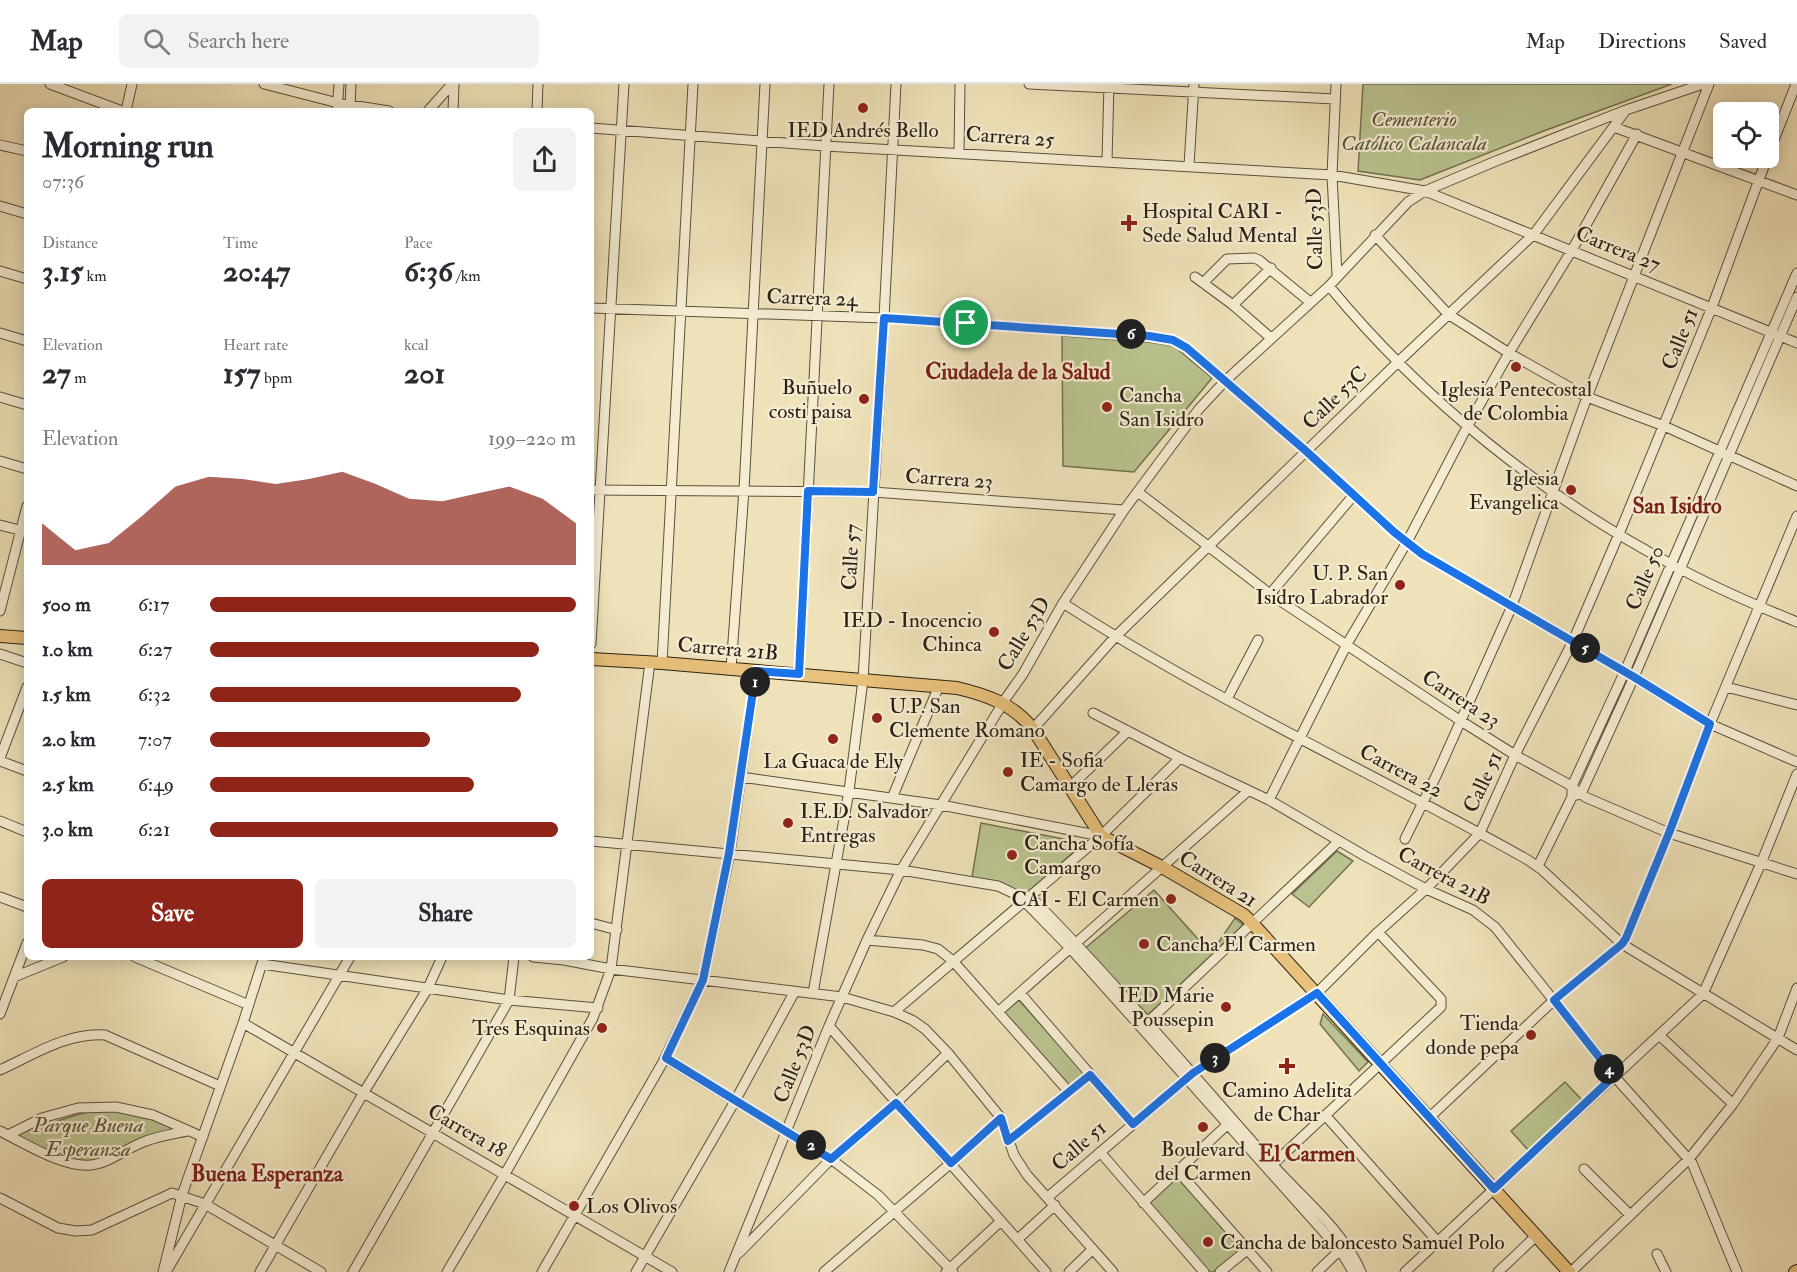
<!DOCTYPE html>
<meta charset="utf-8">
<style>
:root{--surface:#fff;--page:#f2f2f3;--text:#2b2b33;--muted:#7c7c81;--line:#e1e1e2;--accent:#8f2418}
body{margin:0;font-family:"IM FELL Double Pica",serif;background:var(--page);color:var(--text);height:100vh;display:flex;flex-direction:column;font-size:22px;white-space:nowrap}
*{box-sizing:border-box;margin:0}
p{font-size:20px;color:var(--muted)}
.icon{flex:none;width:33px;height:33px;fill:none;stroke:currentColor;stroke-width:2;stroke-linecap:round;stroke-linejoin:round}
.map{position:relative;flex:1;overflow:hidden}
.drawer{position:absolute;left:24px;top:24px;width:570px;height:852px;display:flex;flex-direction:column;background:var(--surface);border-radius:9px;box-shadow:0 3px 15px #0003}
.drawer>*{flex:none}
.controls{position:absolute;left:1713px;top:18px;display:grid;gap:12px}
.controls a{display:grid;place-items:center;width:66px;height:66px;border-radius:9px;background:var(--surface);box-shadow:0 3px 15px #0003;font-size:30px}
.pin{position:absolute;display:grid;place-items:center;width:51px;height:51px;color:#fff;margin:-26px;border:3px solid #fff;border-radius:50%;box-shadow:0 2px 6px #0007}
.km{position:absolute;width:30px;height:30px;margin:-15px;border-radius:50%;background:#222;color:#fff;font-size:16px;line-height:30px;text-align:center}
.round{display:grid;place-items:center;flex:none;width:63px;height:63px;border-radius:9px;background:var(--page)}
.summary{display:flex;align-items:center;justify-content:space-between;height:102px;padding:0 18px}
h1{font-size:33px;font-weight:700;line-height:45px}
.figures{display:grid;grid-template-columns:repeat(3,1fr);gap:9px;height:102px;padding:6px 18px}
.figures div{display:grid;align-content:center}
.figures b{font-size:30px;font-weight:700}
.figures small{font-size:16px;font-weight:400}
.figures p{font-size:16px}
.chart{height:168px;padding:12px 18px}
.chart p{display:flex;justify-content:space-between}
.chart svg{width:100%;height:108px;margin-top:6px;fill:var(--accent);opacity:.7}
.cta{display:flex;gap:12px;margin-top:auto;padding:12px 18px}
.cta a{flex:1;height:69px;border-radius:9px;background:var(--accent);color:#fff;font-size:24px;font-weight:700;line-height:69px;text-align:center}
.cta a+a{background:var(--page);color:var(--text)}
ul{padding:0 18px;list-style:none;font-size:20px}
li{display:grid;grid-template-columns:96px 72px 1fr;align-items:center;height:45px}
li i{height:15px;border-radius:8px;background:var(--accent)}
header{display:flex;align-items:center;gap:36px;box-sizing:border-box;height:84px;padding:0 30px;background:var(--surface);border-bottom:2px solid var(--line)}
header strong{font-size:28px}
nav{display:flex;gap:33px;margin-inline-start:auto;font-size:21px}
.search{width:420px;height:54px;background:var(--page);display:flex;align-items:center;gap:15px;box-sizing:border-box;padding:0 21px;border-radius:9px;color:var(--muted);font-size:22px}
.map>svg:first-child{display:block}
.green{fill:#bac38f;stroke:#727252;stroke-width:1.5}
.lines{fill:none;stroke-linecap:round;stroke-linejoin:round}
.minor-casing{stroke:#5b503d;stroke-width:11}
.major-casing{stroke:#2a2014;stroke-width:14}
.minor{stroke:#f5ecd2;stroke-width:9}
.major{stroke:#e8c17c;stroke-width:12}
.route-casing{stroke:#fff;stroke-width:12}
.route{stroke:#1a73e8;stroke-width:8}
.poi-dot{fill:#8f2418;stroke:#f5ecd2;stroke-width:2}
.labels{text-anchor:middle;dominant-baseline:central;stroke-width:4.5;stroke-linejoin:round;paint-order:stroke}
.park-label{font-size:21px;font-style:italic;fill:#555139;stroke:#f5ecd2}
.poi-label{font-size:21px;fill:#2a2014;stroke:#f5ecd2;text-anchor:start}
.street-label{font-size:21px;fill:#2a2014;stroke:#f5ecd2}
.neighbourhood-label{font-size:22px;font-weight:bold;fill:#7a1f14;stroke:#f5ecd2}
</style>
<header>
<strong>Map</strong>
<div class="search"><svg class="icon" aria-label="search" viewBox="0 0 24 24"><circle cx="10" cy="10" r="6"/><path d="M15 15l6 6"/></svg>Search here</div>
<nav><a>Map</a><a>Directions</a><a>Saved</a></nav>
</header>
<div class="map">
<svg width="1797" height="1188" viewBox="0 0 1797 1188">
<rect width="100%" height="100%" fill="#efe2b9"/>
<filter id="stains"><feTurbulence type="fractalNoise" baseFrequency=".00333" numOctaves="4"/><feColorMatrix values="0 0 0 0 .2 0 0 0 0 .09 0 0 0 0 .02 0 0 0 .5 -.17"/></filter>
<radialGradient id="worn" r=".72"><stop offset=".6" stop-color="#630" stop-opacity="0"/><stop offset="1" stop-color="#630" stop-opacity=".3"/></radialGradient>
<path class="green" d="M1363,0H1672L1541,48L1420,96L1358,87Z
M1062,252L1148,258L1174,262L1212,294L1134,388L1063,382Z
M981,739L1084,759L1023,812L972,793Z
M1337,767L1353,777L1309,823L1292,810Z
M1154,806L1198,855L1216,862L1235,834L1243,841L1148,931L1083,866Z
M1019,916L1085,990L1070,1004L1003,928Z
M1323,930L1368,978L1359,987L1320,940Z
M1565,998L1583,1017L1529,1067L1511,1047Z
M110,1025L140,1029L178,1046L99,1076C69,1083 39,1064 12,1051L83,1029Z
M1173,1089L1243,1165L1213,1188H1209L1144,1115Z"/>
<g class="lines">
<g class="minor-casing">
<path id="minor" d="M50,0L122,27
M264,0L338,19L389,27
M1029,0L1335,15
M1336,0L1332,91L1337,191
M350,25L351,0
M126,27L132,0
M337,27L339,0
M428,27L452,0
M453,27L454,0
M537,27L538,0
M1614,43L1797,111
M591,44L825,62L1332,91L1425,107L1797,259
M0,61L27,67
M959,68L960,0
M1768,71L1796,0
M1107,77L1109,0
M1189,82L1194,0
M0,122L27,130
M1375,151L1448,230L1509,269L1587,313L1664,342L1797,402
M0,187L27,195
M1195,193L1233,221L1271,254
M1203,199L1227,175L1254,174L1259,176L1310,218
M1329,202C1423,316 1542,412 1673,481C1713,503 1755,521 1797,538
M1233,221L1271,184
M591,224L884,234L1149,252L1173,256L1187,264L1306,367L1394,448L1422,470L1634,593L1710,640L1797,678
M0,249L27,257
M0,313L27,321
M0,377L27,385
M591,406L873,408L1124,426
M1138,408L1270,510L1461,637L1515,671L1568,700L1585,713L1669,749L1797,790
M0,441L27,448
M1270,510L1353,412
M1063,519C1212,616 1374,689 1528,776L1541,785L1622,860L1797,966
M0,527L27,422
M591,560L624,0
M0,570L27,579
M662,579L693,0
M731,585L744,406L765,0
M799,590L829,0
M1726,603L1797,621
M1227,615L1258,556
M1093,629L1180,674L1269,716L1365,772L1426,805L1473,826L1495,843L1614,992L1692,1079L1737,1188
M1033,645L1115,553L1398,278L1534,150L1626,26
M0,674L27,603
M0,677L27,687
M741,693L941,721L1101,752
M1070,703L1128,647
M1577,711L1581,710L1634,593L1797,213
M892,714L939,602
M1269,716L1347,560L1407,458L1467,343L1509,269L1572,166L1637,50
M0,737L27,748
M1405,755L1437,690L1512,522L1587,313L1709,0
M591,757L901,786L998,802L1019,812L1070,864L1340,1166L1353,1188
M1538,782L1572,713V702L1625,587L1797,189
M1019,812L1031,813C1115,898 1192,990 1272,1080C1301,1113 1344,1147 1361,1188
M0,813L27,823
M591,839L617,846
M867,856L923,861L938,865L953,877L1069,1008
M135,873L249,921
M533,873L564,876L611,885L842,913L894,928L912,936L925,945L948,969L1001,1034L1014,1071L1027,1091L1113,1188
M262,880L509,916L598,924
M14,893L63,873
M813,909L849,707L863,596L884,234L896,0
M1020,909L1133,1040
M894,928L1101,752L1180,674
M998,928L1248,707
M0,930L27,859
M1148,938L1339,757
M243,939L672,1188
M829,942L1046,1188
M1659,951L1733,1020
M665,974L831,1075L878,1111L953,1188
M0,986C33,971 68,948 105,951L220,1002
M1325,1031L1438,1158
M1429,1034L1554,916L1622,860L1626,854L1669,749L1710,640L1797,432
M0,1047C24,1059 64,1084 91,1081C110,1079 128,1063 146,1057C159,1052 173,1050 187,1047
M8,1051L42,1034L78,1024L116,1023L153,1031L203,1053
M1008,1057L1090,991
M1100,1068L1204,1188
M1269,1084L1441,923V915L1378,848
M1584,1085L1630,1131
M1178,1087L1267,1188
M1048,1113L1193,989L1317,909L1378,848L1426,805L1480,749L1515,671L1573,557L1619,450L1712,223L1767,74
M0,1114L58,1144L76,1147L92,1146L172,1109L205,1120L321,1188
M1143,1119L1227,1041
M1018,1155L1055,1121
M739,1169L831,1075L896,1019L948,969
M1657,1170L1666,1188
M163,1188L182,1111L243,939L264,873
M166,1188L350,873
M260,1188L364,1008L428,904L442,873
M353,1188L509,916L514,873
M447,1188L505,1090L593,934L611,885L650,578
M542,1188L663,978L703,896L730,769L756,587
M636,1188L735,1017L795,907
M729,1188L829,942L867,856L901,786L1006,614L1023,590L1063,519L1124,426L1199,325L1225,297L1329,202L1408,118L1425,107L1496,77L1626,26L1703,0
M824,1188L951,1079L1001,1034
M946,1188L1001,1137
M1069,1188L1093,1165
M1220,1188L1247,1166
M1317,1188L1343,1163
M1405,1188L1703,910L1762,777L1797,690
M1498,1188L1536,1152
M1571,1188L1689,1075L1733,1020L1778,954L1797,904"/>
</g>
<g class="major-casing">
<path id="major" d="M0,552L27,554
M591,575L662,579L957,604C987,611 1013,620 1033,645L1101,752L1162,783L1244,831L1252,839L1569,1188
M1795,1188L1797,1187"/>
</g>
<use href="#minor" class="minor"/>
<use href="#major" class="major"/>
</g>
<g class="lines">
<g class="route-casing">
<path id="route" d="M884,234L1149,252L1173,256L1187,264L1306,367L1394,448L1422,470L1634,593L1710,640L1669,749L1626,854L1622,860L1554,916L1614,992L1494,1105L1317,909L1193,989L1133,1040L1090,991L1008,1057L1001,1034L951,1079L896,1019L831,1075L666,974L703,896L729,769L756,587L799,590L808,407L873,408Z"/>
</g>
<use href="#route" class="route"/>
</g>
<g class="poi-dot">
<circle cx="863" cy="24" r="6"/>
<path d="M1126 130h6v6h6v6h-6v6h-6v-6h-6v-6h6z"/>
<circle cx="1516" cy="283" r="6"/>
<circle cx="864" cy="315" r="6"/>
<circle cx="1107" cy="323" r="6"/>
<circle cx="1571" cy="406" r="6"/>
<circle cx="1400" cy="501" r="6"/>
<circle cx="994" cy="548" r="6"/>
<circle cx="877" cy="634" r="6"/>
<circle cx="833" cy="655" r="6"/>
<circle cx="1008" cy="688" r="6"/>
<circle cx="788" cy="739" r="6"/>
<circle cx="1012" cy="771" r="6"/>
<circle cx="1171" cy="815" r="6"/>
<circle cx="1144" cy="860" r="6"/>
<circle cx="1226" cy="923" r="6"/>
<circle cx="602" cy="944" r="6"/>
<circle cx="1531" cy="951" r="6"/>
<path d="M1284 973h6v6h6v6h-6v6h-6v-6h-6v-6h6z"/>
<circle cx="1203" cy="1043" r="6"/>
<circle cx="574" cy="1122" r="6"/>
<circle cx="1208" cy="1158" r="6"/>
</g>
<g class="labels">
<g class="park-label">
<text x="1414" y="35">Cementerio<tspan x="1414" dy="24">Católico Calancala</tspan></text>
<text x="88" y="1041">Parque Buena<tspan x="88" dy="24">Esperanza</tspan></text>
</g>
<g class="poi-label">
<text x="863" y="46" text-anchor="middle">IED Andrés Bello</text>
<text x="1142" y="127">Hospital CARI -<tspan x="1142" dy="24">Sede Salud Mental</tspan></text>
<text x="852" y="303" text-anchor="end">Buñuelo<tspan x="852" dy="24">costi paisa</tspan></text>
<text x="1516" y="305" text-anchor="middle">Iglesia Pentecostal<tspan x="1516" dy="24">de Colombia</tspan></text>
<text x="1119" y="311">Cancha<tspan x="1119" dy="24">San Isidro</tspan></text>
<text x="1559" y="394" text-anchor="end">Iglesia<tspan x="1559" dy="24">Evangelica</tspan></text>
<text x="1388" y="489" text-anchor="end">U. P. San<tspan x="1388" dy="24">Isidro Labrador</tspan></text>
<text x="982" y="536" text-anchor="end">IED - Inocencio<tspan x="982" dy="24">Chinca</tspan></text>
<text x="889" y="622">U.P. San<tspan x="889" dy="24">Clemente Romano</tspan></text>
<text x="1020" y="676">IE - Sofia<tspan x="1020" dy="24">Camargo de Lleras</tspan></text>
<text x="833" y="677" text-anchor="middle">La Guaca de Ely</text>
<text x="800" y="727">I.E.D. Salvador<tspan x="800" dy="24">Entregas</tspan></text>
<text x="1024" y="759">Cancha Sofía<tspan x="1024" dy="24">Camargo</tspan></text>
<text x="1159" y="815" text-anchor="end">CAI - El Carmen</text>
<text x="1156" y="860">Cancha El Carmen</text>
<text x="1214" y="911" text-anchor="end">IED Marie<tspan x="1214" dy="24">Poussepin</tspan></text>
<text x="1519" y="939" text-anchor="end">Tienda<tspan x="1519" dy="24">donde pepa</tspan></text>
<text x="590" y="944" text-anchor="end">Tres Esquinas</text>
<text x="1287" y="1006" text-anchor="middle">Camino Adelita<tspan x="1287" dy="24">de Char</tspan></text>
<text x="1203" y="1065" text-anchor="middle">Boulevard<tspan x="1203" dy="24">del Carmen</tspan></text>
<text x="586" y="1122">Los Olivos</text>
<text x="1220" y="1158">Cancha de baloncesto Samuel Polo</text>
</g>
<g class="street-label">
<text transform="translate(1010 53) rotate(4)">Carrera 25</text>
<text transform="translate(1315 145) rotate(-91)">Calle 53D</text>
<text transform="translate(1618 165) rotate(22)">Carrera 27</text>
<text transform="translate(812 214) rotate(2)">Carrera 24</text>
<text transform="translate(1680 255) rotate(-68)">Calle 51</text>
<text transform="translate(1335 314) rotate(-44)">Calle 53C</text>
<text transform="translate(949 395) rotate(4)">Carrera 23</text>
<text transform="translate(851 473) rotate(-87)">Calle 57</text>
<text transform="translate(1645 494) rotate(-67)">Calle 50</text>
<text transform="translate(1024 550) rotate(-59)">Calle 53D</text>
<text transform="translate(728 565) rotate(5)">Carrera 21B</text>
<text transform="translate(1461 615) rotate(33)">Carrera 23</text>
<text transform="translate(1401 687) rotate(28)">Carrera 22</text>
<text transform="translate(1483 698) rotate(-65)">Calle 51</text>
<text transform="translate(1444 792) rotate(28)">Carrera 21B</text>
<text transform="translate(1218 795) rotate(32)">Carrera 21</text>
<text transform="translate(795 980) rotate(-68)">Calle 53D</text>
<text transform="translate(467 1047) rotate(30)">Carrera 18</text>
<text transform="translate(1079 1062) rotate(-41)">Calle 51</text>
</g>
<g class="neighbourhood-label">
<text x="1018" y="288">Ciudadela de la Salud</text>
<text x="1677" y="422">San Isidro</text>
<text x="1307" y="1070">El Carmen</text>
<text x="267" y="1090">Buena Esperanza</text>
</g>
</g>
<rect width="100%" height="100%" filter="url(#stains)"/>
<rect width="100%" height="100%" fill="url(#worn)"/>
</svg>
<div class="controls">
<a><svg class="icon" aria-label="locate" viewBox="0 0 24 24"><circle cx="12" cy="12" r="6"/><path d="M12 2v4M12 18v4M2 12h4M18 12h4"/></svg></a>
</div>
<div class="pin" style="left:966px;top:239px;background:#1e9e55"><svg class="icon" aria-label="arrive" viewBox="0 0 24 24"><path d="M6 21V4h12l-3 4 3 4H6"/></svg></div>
<b class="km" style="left:755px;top:598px">1</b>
<b class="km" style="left:811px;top:1061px">2</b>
<b class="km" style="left:1215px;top:974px">3</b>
<b class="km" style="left:1609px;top:985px">4</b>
<b class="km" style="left:1585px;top:564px">5</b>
<b class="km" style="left:1131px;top:250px">6</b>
<section class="drawer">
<div class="summary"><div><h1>Morning run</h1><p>07:36</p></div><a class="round"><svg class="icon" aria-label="share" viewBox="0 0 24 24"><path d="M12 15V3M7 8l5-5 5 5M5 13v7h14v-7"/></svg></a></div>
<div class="figures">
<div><p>Distance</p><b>3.15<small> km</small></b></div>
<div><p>Time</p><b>20:47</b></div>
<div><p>Pace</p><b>6:36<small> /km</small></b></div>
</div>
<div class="figures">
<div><p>Elevation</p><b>27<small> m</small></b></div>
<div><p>Heart rate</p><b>157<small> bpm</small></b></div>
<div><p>kcal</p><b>201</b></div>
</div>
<div class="chart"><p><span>Elevation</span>199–220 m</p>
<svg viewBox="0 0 160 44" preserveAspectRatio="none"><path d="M0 44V27L10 38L20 35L30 24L40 12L50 8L60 9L70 11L80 9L90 6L100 11L110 17L120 18L130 15L140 12L150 17L160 27V44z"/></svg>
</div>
<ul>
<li><b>500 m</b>6:17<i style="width:100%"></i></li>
<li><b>1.0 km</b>6:27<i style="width:90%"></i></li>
<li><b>1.5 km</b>6:32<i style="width:85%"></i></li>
<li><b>2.0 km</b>7:07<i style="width:60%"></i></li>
<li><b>2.5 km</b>6:49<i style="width:72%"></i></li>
<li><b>3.0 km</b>6:21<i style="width:95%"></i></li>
</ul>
<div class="cta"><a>Save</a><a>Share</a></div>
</section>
</div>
